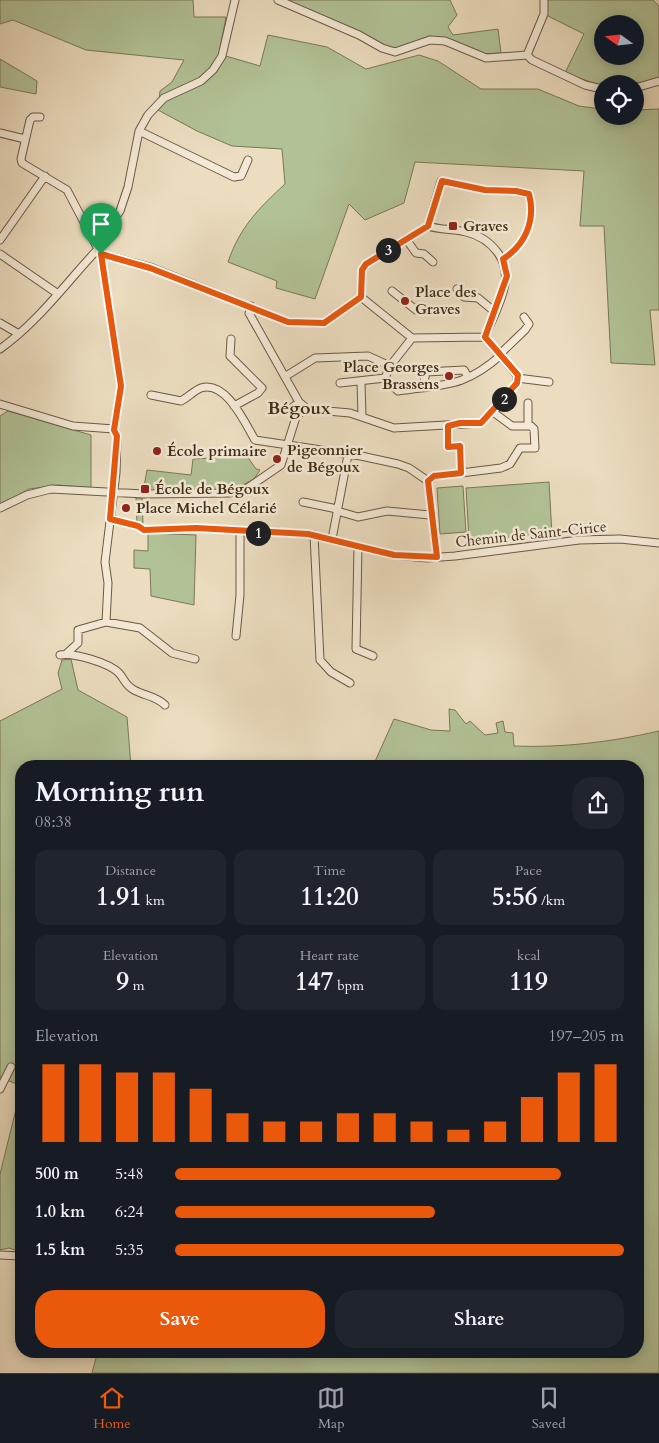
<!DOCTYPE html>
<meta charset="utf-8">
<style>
:root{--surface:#171b24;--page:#20242c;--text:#f1f3f6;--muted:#9ea1a6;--line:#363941;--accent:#ea580c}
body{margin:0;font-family:Cardo,serif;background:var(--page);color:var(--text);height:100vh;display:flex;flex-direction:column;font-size:19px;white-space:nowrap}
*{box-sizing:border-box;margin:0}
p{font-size:16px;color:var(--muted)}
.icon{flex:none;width:28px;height:28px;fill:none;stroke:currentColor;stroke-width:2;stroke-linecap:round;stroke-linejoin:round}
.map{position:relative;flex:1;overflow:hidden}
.side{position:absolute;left:15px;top:760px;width:629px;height:598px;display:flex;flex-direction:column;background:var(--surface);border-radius:20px;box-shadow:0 2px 12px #0003}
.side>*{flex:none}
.needle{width:32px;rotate:285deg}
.buttons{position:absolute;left:594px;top:15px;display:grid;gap:10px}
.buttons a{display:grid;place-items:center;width:50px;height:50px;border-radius:50%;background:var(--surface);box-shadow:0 2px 12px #0003;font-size:25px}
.pin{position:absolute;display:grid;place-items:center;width:42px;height:42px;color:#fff;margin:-51px -21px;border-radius:50% 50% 50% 0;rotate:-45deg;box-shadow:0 0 5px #0007}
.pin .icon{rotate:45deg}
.km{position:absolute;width:25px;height:25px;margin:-12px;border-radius:50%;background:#222;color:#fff;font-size:14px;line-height:25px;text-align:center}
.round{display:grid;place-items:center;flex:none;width:52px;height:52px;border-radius:20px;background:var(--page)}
.overview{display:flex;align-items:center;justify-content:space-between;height:85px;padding:0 20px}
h1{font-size:28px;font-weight:800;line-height:38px}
.figures{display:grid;grid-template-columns:repeat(3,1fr);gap:8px;height:85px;padding:5px 20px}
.figures div{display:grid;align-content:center;border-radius:12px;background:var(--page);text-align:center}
.figures b{font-size:25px;font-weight:800}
.figures small{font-size:14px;font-weight:400}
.figures p{font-size:14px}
.chart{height:140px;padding:10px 20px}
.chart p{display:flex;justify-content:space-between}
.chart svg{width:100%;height:90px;margin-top:5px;stroke:var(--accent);stroke-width:6}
.primary-button{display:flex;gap:10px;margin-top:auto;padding:10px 20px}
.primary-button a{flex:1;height:58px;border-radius:20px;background:var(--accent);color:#fff;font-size:20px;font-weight:800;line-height:58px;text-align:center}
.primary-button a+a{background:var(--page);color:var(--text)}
ul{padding:0 20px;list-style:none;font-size:16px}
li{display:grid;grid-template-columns:80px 60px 1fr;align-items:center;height:38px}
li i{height:12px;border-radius:6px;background:var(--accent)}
.menu{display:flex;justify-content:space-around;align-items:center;height:70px;border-top:1px solid var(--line);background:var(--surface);font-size:14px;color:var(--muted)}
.menu a{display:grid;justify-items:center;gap:2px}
.menu .on{color:var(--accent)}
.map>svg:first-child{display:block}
.green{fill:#b2c297;stroke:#7a7856;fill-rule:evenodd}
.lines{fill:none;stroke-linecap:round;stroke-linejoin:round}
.street-casing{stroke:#6c5940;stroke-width:9}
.street{stroke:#f3e9d6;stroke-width:7}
.route-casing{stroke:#fff;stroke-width:10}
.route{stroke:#ea580c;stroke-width:6}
.poi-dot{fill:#8f2418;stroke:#f3e9d6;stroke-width:2}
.labels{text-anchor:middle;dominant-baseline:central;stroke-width:5;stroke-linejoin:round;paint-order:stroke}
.poi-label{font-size:15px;font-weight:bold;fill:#422d16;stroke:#f3e9d6;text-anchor:start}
.street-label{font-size:15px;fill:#422d16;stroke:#f3e9d6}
.quarter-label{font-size:18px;font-weight:bold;fill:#422d16;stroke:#f3e9d6}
</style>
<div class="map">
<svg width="659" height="1373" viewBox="0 0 659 1373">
<rect width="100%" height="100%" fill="#ecddc0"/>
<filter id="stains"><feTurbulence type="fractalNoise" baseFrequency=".004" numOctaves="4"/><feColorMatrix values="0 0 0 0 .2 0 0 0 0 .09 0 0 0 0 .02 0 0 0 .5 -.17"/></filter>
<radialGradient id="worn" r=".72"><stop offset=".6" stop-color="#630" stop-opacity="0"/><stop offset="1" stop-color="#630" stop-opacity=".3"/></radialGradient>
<path class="green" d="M0,0H193L194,17H226L219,54L260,66L268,35L327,47L366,69L419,55L438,61L481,89H538L579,106L602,109V116H635V110L659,109V310H650L655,365L611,363L604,226H580L584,171L415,162L404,203L365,220L349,204L315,299L276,288L277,281L228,262C240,227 258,209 285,184L282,149L232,146L197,131L158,110L160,91L172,82L184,60L86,50L13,20L0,24Z
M284,0H450L457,15L448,27L453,35L498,29L501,53L481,54L450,39L429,38L396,48L388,47Z
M545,0H653L659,6V79L635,84H602V86L565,73L584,34L546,15ZM602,24H635V56H602Z
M0,59L37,81L36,94L0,87Z
M8,411L91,435V488L58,485L29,489L0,505V416Z
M247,456L256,469L260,470L254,479L236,489L143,492L147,470L191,475L193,459Z
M549,482L552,534L469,540L466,488Z
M463,486L466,532L440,534L437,488Z
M136,498H142L143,524H137Z
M148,533L196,535L194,605L151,596L150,569L134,568V550L148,551Z
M71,659L78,690L127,717L131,766H21V1086L0,1077V721L62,689L58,673L62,660Z
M449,709L455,710L466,724L470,721L485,735L498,733L496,723L503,721L505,732L513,733L514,746C562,748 612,742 659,731V1373H92L98,1351H638V766H373L394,719L431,730L450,731Z
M21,1089V1252L9,1248L0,1250V1174Z"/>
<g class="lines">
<g class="street-casing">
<path id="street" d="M278,0L359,35L382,48L395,52L430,40L445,41L486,58L527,55L532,60L585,85L602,89
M527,55L544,14V0
M635,88L659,81
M40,117H33L30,120L21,159L22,163L67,190L97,247
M139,131L234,177L241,176L248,160
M0,133L25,139
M428,226C440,230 454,229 466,232C479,235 490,242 498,253C517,279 495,311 485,337L412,338L361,297L362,270L366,264Z
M428,226L441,181L485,190L516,191L529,194C536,221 525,245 503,259
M406,239L416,253L424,254L433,262
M0,240L45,176
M97,244L120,211L128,187L139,131L148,115L164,98L201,81L213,70L222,56L235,0
M97,250L101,254L121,386L114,429L117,436L116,473L105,562L108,583L106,622
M0,254L58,294
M101,254L150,267L288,322L324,323L361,297
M457,289L464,297L478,298L495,312
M392,291L416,310
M251,306L249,313L299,402L304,406V411L297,414L293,407L299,402
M0,323L19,334
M231,339L230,356L262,388L258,393L234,406
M0,349C38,322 66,283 97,250
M500,354L525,330L529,324L524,317
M390,366L385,378L398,391C444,384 464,388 501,355
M286,376L315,358L368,356L390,366L412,338
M517,378L549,382
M361,381L362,417
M340,383L385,378
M423,387L426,372L464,370L468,377
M151,395L181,401C187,398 195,390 201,388C226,380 245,423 255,440L361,456L398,464L409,468L428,481L435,476L461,473
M0,404L73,426L114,429
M305,409L350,413L394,428L481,423L517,383V375L485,337
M448,426V447L460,446L461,473L501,468L510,464L520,448H535L534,429L531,426H512L493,412
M528,426V403
M428,481L437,557
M303,502L337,509
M0,508L27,495L51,489L144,494L230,493L246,489L281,465L297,414
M337,511L358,517L387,511L430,515
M110,519L138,526L144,530L196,528L308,534L394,555L427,558L455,556L579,540L620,539L659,543
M314,535L320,660L331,672L350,683
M332,539L348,455
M358,547L356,649L373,656
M236,636L240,595V531
M67,653L78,643V630L106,622L140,628L172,653L195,659
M60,655C73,652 109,663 119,673C125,680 125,685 134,690C145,696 156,696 165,705
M0,1089L11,1067
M0,1255L21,1256"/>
</g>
<use href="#street" class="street"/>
</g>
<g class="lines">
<g class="route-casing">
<path id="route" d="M442,181L485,190L516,191L529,194C536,221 525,245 503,259L507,276L485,337L518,375L517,383L481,423H460L448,426V447L460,446L461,473L434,476L428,481L437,557L394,555L308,534L196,528L144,530L138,526L110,519L117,436L114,430L121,386L101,254L150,268L288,322L324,323L361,297L362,270L366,264L428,226Z"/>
</g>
<use href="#route" class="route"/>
</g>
<g class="poi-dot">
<rect x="448" y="221" width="10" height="10" rx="2.5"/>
<circle cx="405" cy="301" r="5"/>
<circle cx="449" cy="376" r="5"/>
<circle cx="157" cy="451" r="5"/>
<circle cx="277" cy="459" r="5"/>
<rect x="140" y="484" width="10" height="10" rx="2.5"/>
<circle cx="126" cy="508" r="5"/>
</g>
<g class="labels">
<g class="poi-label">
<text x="463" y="226">Graves</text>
<text x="415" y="292">Place des<tspan x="415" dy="17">Graves</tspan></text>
<text x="439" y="367" text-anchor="end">Place Georges<tspan x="439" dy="17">Brassens</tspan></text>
<text x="287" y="450">Pigeonnier<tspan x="287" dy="17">de Bégoux</tspan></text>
<text x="167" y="451">École primaire</text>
<text x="155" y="489">École de Bégoux</text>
<text x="136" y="508">Place Michel Célarié</text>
</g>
<g class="street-label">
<text transform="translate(531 534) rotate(-6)">Chemin de Saint-Cirice</text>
</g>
<g class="quarter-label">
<text x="299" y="408">Bégoux</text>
</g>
</g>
<rect width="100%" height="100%" filter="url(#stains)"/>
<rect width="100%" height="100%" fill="url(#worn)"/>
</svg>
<div class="buttons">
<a><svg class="needle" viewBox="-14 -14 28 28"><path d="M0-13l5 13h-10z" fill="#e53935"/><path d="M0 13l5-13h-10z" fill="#9ea1a6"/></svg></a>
<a><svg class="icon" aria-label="locate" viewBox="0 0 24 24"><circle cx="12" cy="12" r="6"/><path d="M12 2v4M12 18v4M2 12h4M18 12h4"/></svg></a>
</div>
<div class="pin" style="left:101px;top:254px;background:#1e9e55"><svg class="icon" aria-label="arrive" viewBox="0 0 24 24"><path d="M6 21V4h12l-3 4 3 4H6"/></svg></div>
<b class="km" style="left:258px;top:533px">1</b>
<b class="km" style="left:504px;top:399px">2</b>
<b class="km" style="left:388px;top:250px">3</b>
<section class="side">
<div class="overview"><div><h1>Morning run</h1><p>08:38</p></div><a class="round"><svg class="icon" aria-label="share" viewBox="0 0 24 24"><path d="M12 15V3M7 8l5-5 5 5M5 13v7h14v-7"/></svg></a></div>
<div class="figures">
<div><p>Distance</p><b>1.91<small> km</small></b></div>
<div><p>Time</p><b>11:20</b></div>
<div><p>Pace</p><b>5:56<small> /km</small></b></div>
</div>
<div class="figures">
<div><p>Elevation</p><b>9<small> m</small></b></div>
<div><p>Heart rate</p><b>147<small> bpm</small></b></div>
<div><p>kcal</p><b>119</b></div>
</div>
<div class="chart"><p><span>Elevation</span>197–205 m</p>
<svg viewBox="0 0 160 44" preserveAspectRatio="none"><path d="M5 44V6M15 44V6M25 44V10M35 44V10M45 44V18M55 44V30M65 44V34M75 44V34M85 44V30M95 44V30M105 44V34M115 44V38M125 44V34M135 44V22M145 44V10M155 44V6"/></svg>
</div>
<ul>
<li><b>500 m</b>5:48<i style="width:86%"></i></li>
<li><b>1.0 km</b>6:24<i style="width:58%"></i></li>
<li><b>1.5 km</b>5:35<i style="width:100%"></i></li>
</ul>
<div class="primary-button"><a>Save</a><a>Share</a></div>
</section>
</div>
<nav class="menu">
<a class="on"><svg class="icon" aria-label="home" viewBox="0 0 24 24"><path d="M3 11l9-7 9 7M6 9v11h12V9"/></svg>Home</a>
<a><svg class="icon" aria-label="map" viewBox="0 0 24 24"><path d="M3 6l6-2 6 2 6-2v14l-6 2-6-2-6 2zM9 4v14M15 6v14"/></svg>Map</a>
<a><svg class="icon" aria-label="saved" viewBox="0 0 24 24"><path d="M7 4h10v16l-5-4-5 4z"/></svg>Saved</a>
</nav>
